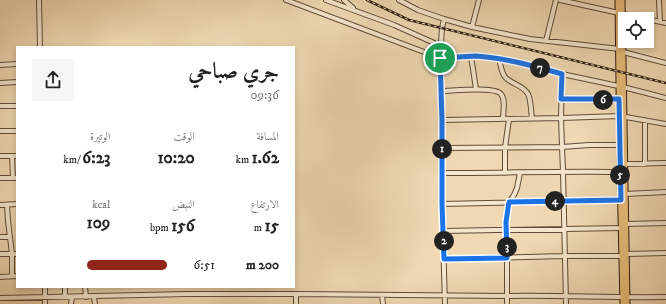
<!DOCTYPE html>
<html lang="ar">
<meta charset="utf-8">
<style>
:root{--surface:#fff;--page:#f6f6f6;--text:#222;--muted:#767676;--accent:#8f2418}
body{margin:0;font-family:"IM FELL DW Pica",Amiri,serif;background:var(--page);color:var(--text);direction:rtl;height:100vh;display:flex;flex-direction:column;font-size:15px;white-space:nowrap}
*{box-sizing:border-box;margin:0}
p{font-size:13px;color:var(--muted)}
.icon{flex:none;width:22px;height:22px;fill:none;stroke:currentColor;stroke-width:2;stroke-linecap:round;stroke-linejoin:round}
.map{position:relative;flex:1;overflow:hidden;direction:ltr}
.sheet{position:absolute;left:16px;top:46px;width:279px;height:242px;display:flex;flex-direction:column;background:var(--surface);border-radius:0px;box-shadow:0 2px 6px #0003;direction:rtl}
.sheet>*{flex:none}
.fabs{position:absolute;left:618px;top:12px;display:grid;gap:8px}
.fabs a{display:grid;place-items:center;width:36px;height:36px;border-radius:0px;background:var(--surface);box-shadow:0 2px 6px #0003;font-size:20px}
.pin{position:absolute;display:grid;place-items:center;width:34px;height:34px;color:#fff;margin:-17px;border:2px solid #fff;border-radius:50%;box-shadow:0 1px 4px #0007}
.km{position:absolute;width:20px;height:20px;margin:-10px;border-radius:50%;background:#222;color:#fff;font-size:11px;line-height:20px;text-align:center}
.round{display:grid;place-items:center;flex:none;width:42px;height:42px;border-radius:0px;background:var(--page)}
.summary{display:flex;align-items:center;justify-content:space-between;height:68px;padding:0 16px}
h1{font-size:22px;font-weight:700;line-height:30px}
.figures{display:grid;grid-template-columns:repeat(3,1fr);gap:6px;height:68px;padding:4px 16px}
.figures div{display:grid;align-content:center}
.figures b{font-size:17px;font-weight:700}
.figures small{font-size:11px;font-weight:400}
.figures p{font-size:11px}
ul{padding:0 16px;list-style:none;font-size:13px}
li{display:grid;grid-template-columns:64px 48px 1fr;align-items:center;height:30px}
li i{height:10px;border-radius:5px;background:var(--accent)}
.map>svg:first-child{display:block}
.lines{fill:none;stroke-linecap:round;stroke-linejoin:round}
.minor-casing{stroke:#604c39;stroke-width:6}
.major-casing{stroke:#311e11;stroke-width:7}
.minor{stroke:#f5e6cd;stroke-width:4}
.major{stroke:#e8bc79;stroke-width:5}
.rail-casing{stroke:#311e11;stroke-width:2.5}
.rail{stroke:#f5e6cd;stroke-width:1;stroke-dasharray:3;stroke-linecap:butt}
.route-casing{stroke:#fff;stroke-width:8}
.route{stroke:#1a73e8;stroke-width:5}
</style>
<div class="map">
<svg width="666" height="304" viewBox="0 0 666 304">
<rect width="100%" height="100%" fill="#efd8b2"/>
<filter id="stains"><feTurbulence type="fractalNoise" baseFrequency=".005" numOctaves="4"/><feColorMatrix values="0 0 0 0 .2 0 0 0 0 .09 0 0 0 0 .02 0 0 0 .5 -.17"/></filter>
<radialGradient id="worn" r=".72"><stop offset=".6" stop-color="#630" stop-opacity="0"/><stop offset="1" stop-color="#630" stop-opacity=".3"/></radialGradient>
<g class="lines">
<g class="minor-casing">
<path id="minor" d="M39,0L40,47
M286,0L440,58L476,56L487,57L512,61L562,74L623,87L666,98
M326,0L394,25L441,46
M344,0L353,8
M399,0L418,10L444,19L472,27L530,39L620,49
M560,0L619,13
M659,0L660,21
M623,14L666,23
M444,19L442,28L440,58L442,120V204L445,304
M472,27L479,0
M546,41L556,0
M623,52L666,63
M471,56L476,89
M499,59C501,65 501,72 505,77C511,84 523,85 528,94C531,100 531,111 532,119
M0,65L17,64
M0,83L17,82
M441,91C452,91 494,86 501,94C506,100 503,112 503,119
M561,99H619
M0,106H17
M442,120L561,118L620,116L666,124
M645,120V164
M0,131H17
M442,148L562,147L561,118L562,74
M0,156H17
M12,156L13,178
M625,164L666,163
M442,173C502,173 561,171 620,172
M505,173V148L509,119
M0,178H17
M625,194L666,192
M442,204L621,200
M0,205L17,204
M7,205L8,221L12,254V276
M626,224L666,223
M443,231L621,228
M0,237H9
M0,254H17
M626,254L666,253
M444,259L565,256H622
M0,277L17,276
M65,287V297
M85,287L86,297
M296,294V304
M382,295L383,304
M94,297L95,304
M0,298L188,294H296L507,296C560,295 613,298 666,297
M45,304V287
M71,304L72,297
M507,304V216L509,202L514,195L517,188L520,173
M566,304L563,171L562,147L589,145H620"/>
</g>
<g class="major-casing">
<path id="major" d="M618,0L620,172L623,304
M622,0L627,304"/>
</g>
<use href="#minor" class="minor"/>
<use href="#major" class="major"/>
<g class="rail-casing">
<path id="rail" d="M367,0L409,20L666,83"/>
</g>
<use href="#rail" class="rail"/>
</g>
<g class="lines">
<g class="route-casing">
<path id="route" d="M476,56C505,58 534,66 562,74L561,99H619L621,200L509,202L506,222L507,258L444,259L442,204V120L440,58Z"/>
</g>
<use href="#route" class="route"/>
</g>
<rect width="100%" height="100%" filter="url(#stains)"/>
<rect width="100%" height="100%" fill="url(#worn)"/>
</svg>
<div class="fabs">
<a><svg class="icon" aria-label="locate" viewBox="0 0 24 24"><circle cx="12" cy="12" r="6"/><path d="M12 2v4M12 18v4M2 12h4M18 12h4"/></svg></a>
</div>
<div class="pin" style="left:440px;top:58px;background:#1e9e55"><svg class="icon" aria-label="arrive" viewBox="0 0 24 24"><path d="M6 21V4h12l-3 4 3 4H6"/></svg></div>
<b class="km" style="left:442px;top:149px">1</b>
<b class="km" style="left:444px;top:241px">2</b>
<b class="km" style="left:507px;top:247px">3</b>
<b class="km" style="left:555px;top:201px">4</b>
<b class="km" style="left:620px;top:175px">5</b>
<b class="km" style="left:603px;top:100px">6</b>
<b class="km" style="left:540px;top:68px">7</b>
<section class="sheet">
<div class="summary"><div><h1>جري صباحي</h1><p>09:36</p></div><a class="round"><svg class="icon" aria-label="share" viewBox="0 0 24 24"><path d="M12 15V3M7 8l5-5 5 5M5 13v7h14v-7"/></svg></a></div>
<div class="figures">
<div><p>المسافة</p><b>1.62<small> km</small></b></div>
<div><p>الوقت</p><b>10:20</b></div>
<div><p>الوتيرة</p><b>6:23<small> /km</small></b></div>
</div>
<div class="figures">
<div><p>الارتفاع</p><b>15<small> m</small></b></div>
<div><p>النبض</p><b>156<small> bpm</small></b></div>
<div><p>kcal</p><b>109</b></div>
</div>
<ul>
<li><b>200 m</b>6:51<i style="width:59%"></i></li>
</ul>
</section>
</div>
